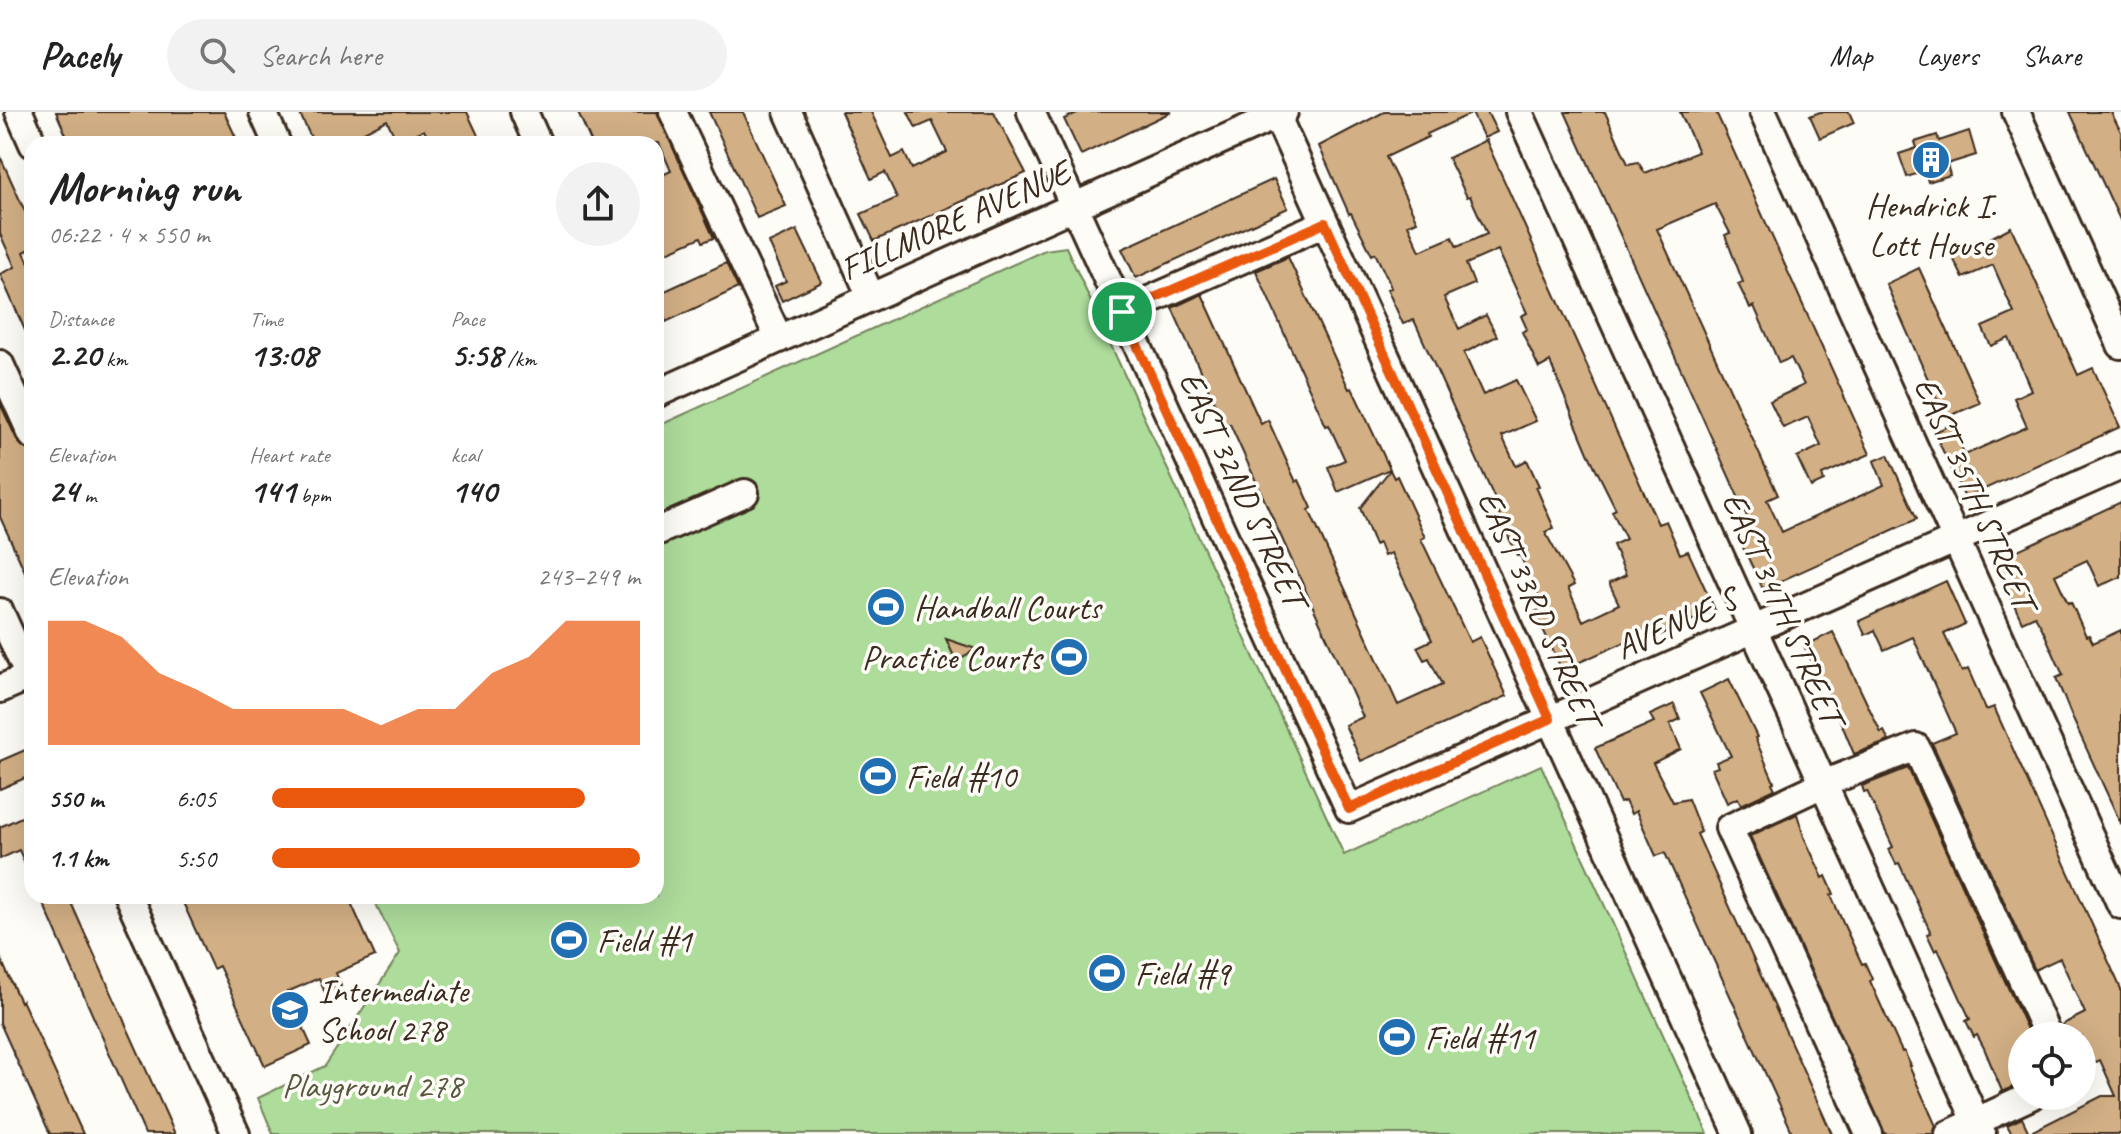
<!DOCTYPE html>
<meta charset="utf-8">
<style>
:root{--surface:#fff;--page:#f2f2f2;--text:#222;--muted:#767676;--line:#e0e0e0;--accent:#ea580c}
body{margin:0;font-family:Caveat,sans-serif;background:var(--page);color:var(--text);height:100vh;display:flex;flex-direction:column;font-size:30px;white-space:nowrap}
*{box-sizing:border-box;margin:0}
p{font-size:26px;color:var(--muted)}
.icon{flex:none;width:44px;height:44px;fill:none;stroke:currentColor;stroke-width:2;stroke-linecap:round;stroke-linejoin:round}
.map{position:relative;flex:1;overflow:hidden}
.details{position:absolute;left:24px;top:24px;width:640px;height:768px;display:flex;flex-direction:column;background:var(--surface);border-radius:24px;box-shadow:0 8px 32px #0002}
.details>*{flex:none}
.tools{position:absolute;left:2008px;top:910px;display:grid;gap:16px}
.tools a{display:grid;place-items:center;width:88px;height:88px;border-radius:50%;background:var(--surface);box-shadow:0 8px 32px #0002;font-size:40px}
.pin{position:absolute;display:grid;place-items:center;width:68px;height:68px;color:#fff;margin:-34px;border:4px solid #fff;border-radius:50%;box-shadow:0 2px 8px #0007}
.round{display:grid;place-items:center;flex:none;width:84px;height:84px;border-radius:42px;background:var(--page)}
.overview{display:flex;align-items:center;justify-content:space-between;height:136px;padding:0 24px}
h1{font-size:44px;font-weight:600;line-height:60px}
.figures{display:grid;grid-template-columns:repeat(3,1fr);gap:12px;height:136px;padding:8px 24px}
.figures div{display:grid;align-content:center}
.figures b{font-size:34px;font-weight:600}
.figures small{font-size:22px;font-weight:400}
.figures p{font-size:22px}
.chart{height:224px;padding:16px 24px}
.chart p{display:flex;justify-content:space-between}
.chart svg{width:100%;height:144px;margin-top:8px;fill:var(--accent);opacity:.7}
ul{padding:0 24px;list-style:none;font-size:26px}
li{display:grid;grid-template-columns:128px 96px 1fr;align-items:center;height:60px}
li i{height:20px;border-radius:10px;background:var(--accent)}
header{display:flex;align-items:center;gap:48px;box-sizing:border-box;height:112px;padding:0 40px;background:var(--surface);border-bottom:2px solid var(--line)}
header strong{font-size:38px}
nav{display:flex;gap:44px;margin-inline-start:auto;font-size:28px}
.search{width:560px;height:72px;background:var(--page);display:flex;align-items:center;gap:20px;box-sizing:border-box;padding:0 28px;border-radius:44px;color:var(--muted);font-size:30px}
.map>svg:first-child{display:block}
.green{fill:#addc9b;stroke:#74835c;stroke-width:2}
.building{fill:#d2af85;stroke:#3b2a1e;stroke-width:2;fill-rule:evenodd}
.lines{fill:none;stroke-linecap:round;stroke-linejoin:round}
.minor-casing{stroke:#3b2a1e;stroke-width:32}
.minor{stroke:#fdfcf7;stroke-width:26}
.route-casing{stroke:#fff;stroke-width:16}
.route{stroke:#ea580c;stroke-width:10}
.labels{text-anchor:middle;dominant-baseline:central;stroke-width:7;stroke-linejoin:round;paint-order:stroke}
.poi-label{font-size:34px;fill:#3b2a1e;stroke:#fdfcf7;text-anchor:start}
.street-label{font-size:34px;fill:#3b2a1e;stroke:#fdfcf7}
.park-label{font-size:34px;fill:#58563d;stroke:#fdfcf7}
</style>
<header>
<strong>Pacely</strong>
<div class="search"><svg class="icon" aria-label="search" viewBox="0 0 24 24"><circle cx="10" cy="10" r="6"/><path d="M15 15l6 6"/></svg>Search here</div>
<nav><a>Map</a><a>Layers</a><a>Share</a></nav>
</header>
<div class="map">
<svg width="2121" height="1022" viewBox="0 0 2121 1022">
<rect width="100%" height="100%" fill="#fdfcf7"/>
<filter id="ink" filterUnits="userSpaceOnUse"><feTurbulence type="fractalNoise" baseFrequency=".0125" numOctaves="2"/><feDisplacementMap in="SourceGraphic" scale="16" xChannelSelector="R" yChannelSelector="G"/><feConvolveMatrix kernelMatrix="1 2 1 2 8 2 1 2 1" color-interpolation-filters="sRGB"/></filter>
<g filter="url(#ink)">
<path class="green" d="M1066,135L1344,743L1541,653L1708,1022H273L258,986L325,954L400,841L372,784H656V315L1045,138Z"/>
<path class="building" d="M56,0H224L239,32H70Z
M299,0H467L482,32H431L424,18L397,30L387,8L360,22L364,32H314Z
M578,0H657L714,126L703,130L701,125L656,145V66L671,59L659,31L592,32Z
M709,0H743L786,94L757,106Z
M841,0H871L892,46L904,40L912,57L947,40L932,9L916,16L908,0H994L1026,61L874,129L861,102L897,86L885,60L871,67Z
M1079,0H1171L1081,43L1064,7Z
M1384,0H1487L1497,20L1484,26L1472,1L1427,22L1428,25L1386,45L1417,109L1408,113L1420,139L1452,125L1457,135L1487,122L1470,84L1467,85L1448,46L1486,28L1658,412L1666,409L1680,442L1688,439L1715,498L1638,533L1634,526L1562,558L1535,500L1544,496L1520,443L1518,444L1508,424L1496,395L1498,394L1414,208L1403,212L1387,177L1391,176L1388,168L1375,141L1372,143L1351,101L1349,102L1319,34ZM1498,138L1527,201L1521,204L1527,217L1522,220L1539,256L1550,250L1588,341L1616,397L1612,399L1626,427L1613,433L1626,463L1609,471L1619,492L1583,509L1568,476L1574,473L1545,420L1554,416L1536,375L1539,374L1527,348L1516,354L1502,324L1536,309L1516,268L1483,283L1464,241L1497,224L1486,203L1459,217L1444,185L1474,172L1466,152Z
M1565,0H1605L1628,52L1638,50L1645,61L1698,40L1680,0H1716L1870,342L1822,363L1824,369L1811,375L1797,345L1821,334L1808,305L1783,316L1770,289L1804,273L1791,246L1779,251L1754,194L1750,196L1738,172L1743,170L1725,123L1730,121L1715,92L1657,117L1778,383L1767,388L1782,420L1884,373L1874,349L1888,343L1917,407L1763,477L1739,427L1754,420Z
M1820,0H1849L1854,11L1820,26L1810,4Z
M2070,0H2111L2121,20V110Z
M1969,19L1976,43L1947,52L1950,63L1928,70L1925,59L1907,65L1899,42L1917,36L1915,30L1937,23L1939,29Z
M0,44L32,115V136L24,140L32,158V234L0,162L15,155L0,122Z
M1274,67L1288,96L1136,166L1122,137Z
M2011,115L2078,263L2093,256L2120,315L1965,386L1934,320L1951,313L1965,343L2027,315L2014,286L2031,278L2009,226L1991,234L1982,215L2014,201L1993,153L1963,166L1953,146Z
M797,118L822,170L782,189L775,174L786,169L769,131Z
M1288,145L1349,277L1352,276L1390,357L1338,380L1328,355L1345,348L1329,313L1326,314L1256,159Z
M726,151L738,176L666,210L656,183Z
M1919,156L1980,291L1945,306L1886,172Z
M1202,182L1261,312L1268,308L1296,370L1299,368L1312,396L1309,398L1398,593L1442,573L1429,546L1424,548L1417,535L1432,528L1420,502L1391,441L1384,444L1379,431L1375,433L1360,396L1390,358L1394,366L1397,364L1425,425L1421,427L1470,530L1480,525L1507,584L1361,649L1345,613L1363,605L1230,312L1225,314L1172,196Z
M0,291L18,330L32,340V475L0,405Z
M2121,390V465L2099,474L2087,448L2055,463L2068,491L2071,490L2086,524L2089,523L2093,531L2121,518V712L2072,605L2056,566L2063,563L2042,516L2035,504L2022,510L1994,449Z
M1946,469L1965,512L1944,522L1962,560L1968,557L1986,598L1994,595L2121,877V1022H2012L2007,1013L2022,1006L2029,1021L2102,984H2116L2100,948L2082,957V924H2064L2061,913L2085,901L2060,846L2035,858L1932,631L1956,621L1913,525L1884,538L1875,518L1865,523L1859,509Z
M1833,520L1881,621L1884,619L1889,629L1854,642L1833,591L1804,534Z
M946,527L976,537L956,549Z
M1729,567L1757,625L1755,626L1774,670L1772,671L1775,677L1741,693L1738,686L1727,691L1712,657L1718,655L1716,650L1731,644L1700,581Z
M1674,592L1680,607L1670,612L1681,637L1653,651L1673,690L1688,687L1701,720L1697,722L1832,1022H1793L1665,741L1656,744L1636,699L1631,702L1625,689L1620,691L1595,636L1654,610L1650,603Z
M32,635V663L0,677V649Z
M1908,656L2030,924H2022V971L1999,981L2002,979L1984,936L1977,923L1974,925L1966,909L1970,907L1938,837L1935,839L1927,822L1931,821L1899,751L1896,752L1889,737L1893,735L1867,679L1864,680L1862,674Z
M32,700V767L19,738L0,747V715Z
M1797,702L1804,725L1823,766L1826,764L1834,782L1831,783L1843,811L1862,852L1865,851L1872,867L1870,869L1902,940L1904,939L1911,954H1909L1936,1014L1933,1022H1885L1750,724Z
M40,784H68L175,1022H145Z
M180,784H348L375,844L336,861L341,874L325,881L319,866L287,880L311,933L265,954L219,854L213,857Z
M0,845L20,890L22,888L83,1022H50L0,911Z"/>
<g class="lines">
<g class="minor-casing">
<path id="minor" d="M19,0L33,32
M263,0L277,32
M524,0L538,32
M673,0L779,227
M788,0L871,185
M1031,0L1349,697L2121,354
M1275,0L1738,1022
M1519,0L1982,1022
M1763,0L2121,793
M2016,0L2121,233
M1122,200L1325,111
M0,252L32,323
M656,282L1284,0
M656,420L745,381
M0,500L32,571
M0,577L32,563
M128,784L236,1022
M1869,1022L1729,716L1823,672L1916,635L2048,924
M1949,1022L2031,984"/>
</g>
<use href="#minor" class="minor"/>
</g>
</g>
<g class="lines" filter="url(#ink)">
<g class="route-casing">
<path id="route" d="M1325,111L1550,607L1349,697L1122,200Z"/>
</g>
<use href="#route" class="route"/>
</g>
<defs>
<g id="building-disc" transform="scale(2)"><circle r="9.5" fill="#1f6fb2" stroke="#fdfcf7"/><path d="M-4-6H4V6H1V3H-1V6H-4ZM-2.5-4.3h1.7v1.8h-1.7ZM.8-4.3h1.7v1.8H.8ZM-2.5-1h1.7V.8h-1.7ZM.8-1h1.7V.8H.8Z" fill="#fff"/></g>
<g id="stadium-disc" transform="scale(2)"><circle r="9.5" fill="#1f6fb2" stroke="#fdfcf7"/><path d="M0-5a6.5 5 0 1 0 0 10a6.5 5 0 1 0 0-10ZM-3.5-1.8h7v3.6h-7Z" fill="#fff"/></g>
<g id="school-disc" transform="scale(2)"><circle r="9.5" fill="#1f6fb2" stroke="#fdfcf7"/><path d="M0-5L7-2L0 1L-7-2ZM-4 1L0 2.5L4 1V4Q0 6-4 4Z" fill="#fff"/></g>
</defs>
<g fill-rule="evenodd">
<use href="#building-disc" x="1931" y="48"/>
<use href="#stadium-disc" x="886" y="495"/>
<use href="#stadium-disc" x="1069" y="545"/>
<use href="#stadium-disc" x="878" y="664"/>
<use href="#stadium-disc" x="569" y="828"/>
<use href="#stadium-disc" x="1107" y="861"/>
<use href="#school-disc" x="290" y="898"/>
<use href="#stadium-disc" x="1397" y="925"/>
</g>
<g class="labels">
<g class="poi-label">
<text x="1931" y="93" text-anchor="middle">Hendrick I.<tspan x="1931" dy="39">Lott House</tspan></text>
<text x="914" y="495">Handball Courts</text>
<text x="1041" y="545" text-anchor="end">Practice Courts</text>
<text x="906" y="664">Field #10</text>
<text x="597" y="828">Field #1</text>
<text x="1135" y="861">Field #9</text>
<text x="318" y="878">Intermediate<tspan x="318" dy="39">School 278</tspan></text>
<text x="1425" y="925">Field #11</text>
</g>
<g class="street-label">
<text transform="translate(955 108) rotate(-24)">FILLMORE AVENUE</text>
<text transform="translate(1243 377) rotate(65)">EAST 32ND STREET</text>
<text transform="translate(1975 381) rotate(66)">EAST 35TH STREET</text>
<text transform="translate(1539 496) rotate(66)">EAST 33RD STREET</text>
<text transform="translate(1783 496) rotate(66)">EAST 34TH STREET</text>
<text transform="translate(1676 511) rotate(-24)">AVENUE S</text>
</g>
<g class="park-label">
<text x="372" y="973">Playground 278</text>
</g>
</g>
</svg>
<div class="tools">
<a><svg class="icon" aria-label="locate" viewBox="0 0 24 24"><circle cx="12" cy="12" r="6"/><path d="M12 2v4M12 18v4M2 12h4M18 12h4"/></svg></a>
</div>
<div class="pin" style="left:1122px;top:200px;background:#1e9e55"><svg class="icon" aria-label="arrive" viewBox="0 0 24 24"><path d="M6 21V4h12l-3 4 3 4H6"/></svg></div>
<section class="details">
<div class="overview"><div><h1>Morning run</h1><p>06:22 · 4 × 550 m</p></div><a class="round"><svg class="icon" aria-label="share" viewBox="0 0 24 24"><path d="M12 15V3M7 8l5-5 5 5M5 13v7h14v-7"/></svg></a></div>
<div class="figures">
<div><p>Distance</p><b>2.20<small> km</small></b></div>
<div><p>Time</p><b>13:08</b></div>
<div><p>Pace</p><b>5:58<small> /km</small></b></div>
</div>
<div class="figures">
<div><p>Elevation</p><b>24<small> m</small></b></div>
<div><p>Heart rate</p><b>141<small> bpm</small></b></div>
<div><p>kcal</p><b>140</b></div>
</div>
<div class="chart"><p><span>Elevation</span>243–249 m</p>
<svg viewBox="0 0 160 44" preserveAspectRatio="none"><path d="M0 44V6L10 6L20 11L30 22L40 27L50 33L60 33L70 33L80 33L90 38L100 33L110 33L120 22L130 17L140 6L150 6L160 6V44z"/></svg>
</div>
<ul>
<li><b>550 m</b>6:05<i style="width:85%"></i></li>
<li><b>1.1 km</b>5:50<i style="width:100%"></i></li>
</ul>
</section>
</div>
